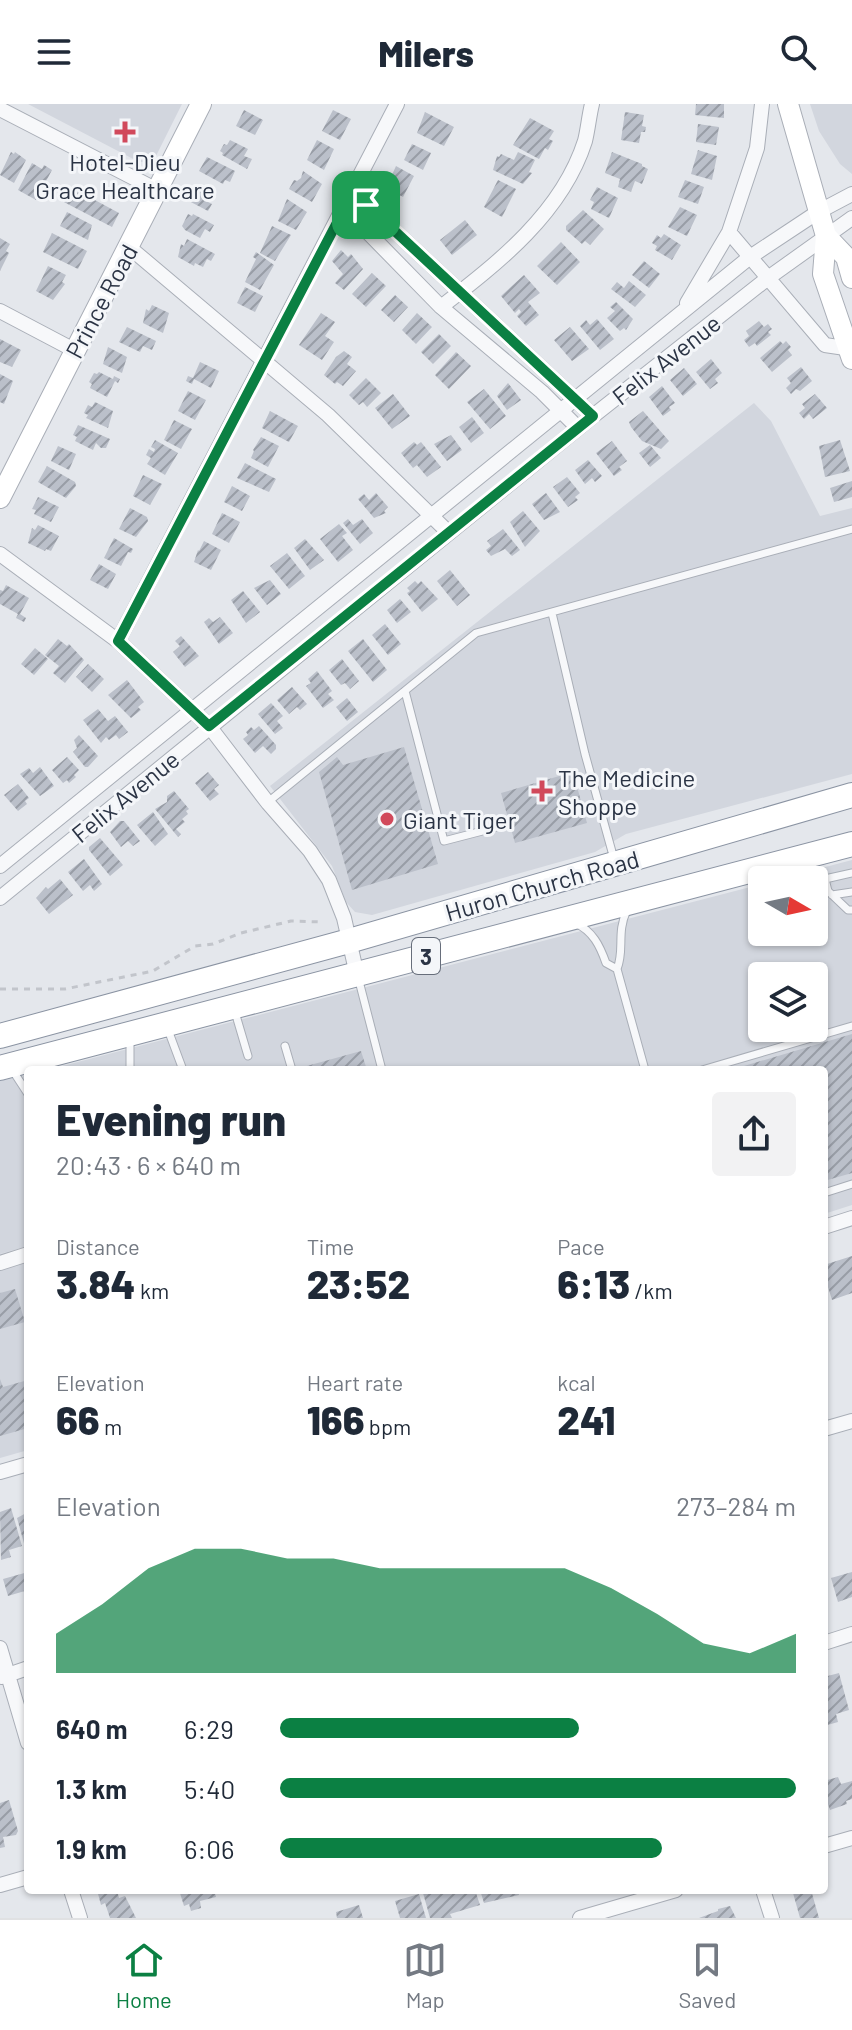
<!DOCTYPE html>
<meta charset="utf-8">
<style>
:root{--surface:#fff;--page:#f2f2f3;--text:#1f2937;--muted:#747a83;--line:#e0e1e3;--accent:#0b8043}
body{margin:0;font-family:Barlow,sans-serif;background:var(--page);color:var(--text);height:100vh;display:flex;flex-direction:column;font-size:30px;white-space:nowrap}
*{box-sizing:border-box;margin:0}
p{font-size:26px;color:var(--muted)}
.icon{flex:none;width:44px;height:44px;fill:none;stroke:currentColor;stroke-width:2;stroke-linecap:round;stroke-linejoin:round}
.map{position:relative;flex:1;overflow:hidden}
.drawer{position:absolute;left:24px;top:962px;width:804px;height:828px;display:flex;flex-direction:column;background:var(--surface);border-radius:8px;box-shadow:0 2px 6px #0004}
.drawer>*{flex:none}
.needle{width:52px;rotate:99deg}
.controls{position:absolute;left:748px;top:762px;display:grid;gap:16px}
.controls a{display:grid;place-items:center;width:80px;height:80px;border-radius:8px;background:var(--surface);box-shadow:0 2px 6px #0004;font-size:40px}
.pin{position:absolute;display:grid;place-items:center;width:68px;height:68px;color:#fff;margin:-34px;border-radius:16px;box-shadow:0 4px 12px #0006}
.round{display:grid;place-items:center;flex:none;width:84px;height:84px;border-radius:8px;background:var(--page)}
.headline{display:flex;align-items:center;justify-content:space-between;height:136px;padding:0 32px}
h1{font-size:44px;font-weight:800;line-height:60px}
.metrics{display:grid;grid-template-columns:repeat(3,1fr);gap:12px;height:136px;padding:8px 32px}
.metrics div{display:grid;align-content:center}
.metrics b{font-size:40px;font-weight:800}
.metrics small{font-size:22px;font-weight:400}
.metrics p{font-size:22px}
.chart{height:224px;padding:16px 32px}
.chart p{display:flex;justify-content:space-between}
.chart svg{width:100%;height:144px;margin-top:8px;fill:var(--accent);opacity:.7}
ul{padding:0 32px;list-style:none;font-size:26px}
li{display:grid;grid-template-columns:128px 96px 1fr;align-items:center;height:60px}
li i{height:20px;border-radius:10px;background:var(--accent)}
header{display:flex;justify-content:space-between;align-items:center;height:104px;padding:0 32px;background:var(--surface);font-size:36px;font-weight:800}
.dock{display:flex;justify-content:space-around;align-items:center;height:112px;border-top:2px solid var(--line);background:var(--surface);font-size:22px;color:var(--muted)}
.dock a{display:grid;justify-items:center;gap:4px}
.dock .on{color:var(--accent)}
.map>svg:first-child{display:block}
.built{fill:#d2d6de;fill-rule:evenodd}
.building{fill:url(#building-hatch)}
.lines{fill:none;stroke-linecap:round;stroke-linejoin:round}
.lane-casing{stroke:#a9aeb7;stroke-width:9}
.street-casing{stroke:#a9aeb7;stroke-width:16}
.secondary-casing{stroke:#a9aeb7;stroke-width:22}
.highway-casing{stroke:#8b94a3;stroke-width:26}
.path{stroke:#c2c5cb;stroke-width:3;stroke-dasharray:6 6;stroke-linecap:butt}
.lane{stroke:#f7f8fa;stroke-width:7}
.street{stroke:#f7f8fa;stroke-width:14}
.secondary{stroke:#fff;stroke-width:20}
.highway{stroke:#fff;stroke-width:24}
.route-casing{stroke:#fff;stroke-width:16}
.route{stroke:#0b8043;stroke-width:10}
.poi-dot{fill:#d1495b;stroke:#f4f6f9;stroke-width:3}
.labels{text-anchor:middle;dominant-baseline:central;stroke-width:6;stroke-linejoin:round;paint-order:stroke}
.shield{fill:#f4f6f9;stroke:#676e7b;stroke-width:2}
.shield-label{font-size:22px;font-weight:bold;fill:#2b3445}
.poi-label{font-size:24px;fill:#2b3445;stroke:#f4f6f9;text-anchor:start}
.street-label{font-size:24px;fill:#2b3445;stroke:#f4f6f9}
</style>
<header><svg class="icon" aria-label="menu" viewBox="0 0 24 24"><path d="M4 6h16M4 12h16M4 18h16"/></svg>Milers<svg class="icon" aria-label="search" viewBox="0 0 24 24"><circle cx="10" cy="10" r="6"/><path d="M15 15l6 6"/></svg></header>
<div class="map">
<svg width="852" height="1814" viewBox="0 0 852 1814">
<defs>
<pattern id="building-hatch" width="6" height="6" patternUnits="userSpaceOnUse" patternTransform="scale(2)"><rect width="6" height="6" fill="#bbc0ca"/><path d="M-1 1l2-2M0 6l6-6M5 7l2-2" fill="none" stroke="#989da6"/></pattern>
</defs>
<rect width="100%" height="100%" fill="#e4e7ec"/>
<path class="built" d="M28,0H182L154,56L148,58H139Z
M810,0H852V70L840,60L819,27Z
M754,299L771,317L820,412L852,404V670L626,730L595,748L372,811L355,808L346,798L332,762L270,682Z
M852,756V1101L824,1110V966H47L762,780V828H814V776H776ZM762,872H814V924H762Z
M28,971V1142L0,1150V977Z
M28,1158V1346L0,1354V1166Z"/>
<path class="building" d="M696,0H724V14L695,11Z
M244,6L263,16L255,31L236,22Z
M333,6L351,15L340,36L322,27Z
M425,8L454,23L444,42L417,29Z
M625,8L644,11L642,22L646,23L645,28H641L639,39L621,36Z
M530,14L554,27L549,35L553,37L548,46L545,44L539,55L513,41Z
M698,20L719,23L716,41L696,38Z
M230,36L248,45L244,52L252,55L247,65L222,51L223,49L220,47L224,40L227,41Z
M317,36L334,45L324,66L307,56Z
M412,40L431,49L423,66L404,56Z
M698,46L717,52L712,76L691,70Z
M11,48L14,50L15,48L26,56L14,79L0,71Z
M518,48L535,56L529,68L532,69L523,80L493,66L497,52L499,53L501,50L514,56Z
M612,48L642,60V62L648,65L642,80L635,77L631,88L618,83L620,75L605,69Z
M207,53L235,67L230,78L225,76L223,80L199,67Z
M32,59L42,65L44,61L52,66L36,96L18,86Z
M396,62L414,72L403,93L386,84Z
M303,67L322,80L312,98L289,85L294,76L297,77L301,74Z
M498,76L516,85L502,113L484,103Z
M685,76L704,83L698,100L678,93Z
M65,81L85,91L86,88L94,92L93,95L119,109L112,123L58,95Z
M195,81L211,89L206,97L212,100L208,107L187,96L191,89L188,88Z
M597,83L618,94L609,114L591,105L594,98L590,96Z
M287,95L307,108L296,126L278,117Z
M680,103L697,111L687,132L668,123Z
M583,106L604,125L590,141L585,137L582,140L566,126V122Z
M67,108L92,121L88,136L60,122Z
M188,110L192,112L193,110L214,121L210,128L205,125L200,134L185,126L182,122Z
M465,116L477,131L452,151L440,136Z
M272,122L291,131L275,157L260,149Z
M52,129L87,147L78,165L43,148Z
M664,130L681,141L672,156L655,146L657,142L652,139L657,131L661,134Z
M0,134L10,140L6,147L9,149L0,167Z
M187,135L215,150L211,157L207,155L203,163L195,159L194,162L178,153L181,140L184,142Z
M561,138L580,158L557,181L537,162Z
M341,146L348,153L351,150L363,165L344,186L335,179L343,170L332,157Z
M256,148L274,161L260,186L245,178L256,155L253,153Z
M644,157L660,170L649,184L632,171Z
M48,162L66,171L62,178L65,180L53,196L36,187Z
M372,169L386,182L366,203L352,190Z
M524,171L540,189L528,198L539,211L526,222L517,212L521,208L519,205L515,209L501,192Z
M629,177L646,191L635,203L611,185L617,178L624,184Z
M245,183L263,192L255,208L237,199Z
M395,191L408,203L394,218L381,206Z
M616,198L633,215L626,226L624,224L620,227L607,214L615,207L610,203Z
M152,201L169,209L163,229L143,219L146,205L149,207Z
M321,209L335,218L325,232L334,238L322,256L299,241Z
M417,209L432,223L416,240L402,226Z
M597,215L614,235L600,246L580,222L586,216L590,221Z
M759,217L764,223L768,220L772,225L768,228L771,231L757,242L755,239L749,243L744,236L749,232L746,227Z
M127,223L156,237L152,246L143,242L140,248L119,238Z
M570,223L589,245L572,257L554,236Z
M439,230L451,242L433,260L421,248Z
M0,235L21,246L12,263L0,258Z
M780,237L783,240L786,237L791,243L788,246L792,251L772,268L760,254Z
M108,243L127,253L122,269L103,260Z
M344,247L352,253L347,260L356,267L343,282L337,278L335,280L324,271L336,253Z
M456,248L471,262L449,285L435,271Z
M711,255L722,269L715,275L718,279L710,285L696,268Z
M200,258L219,267L211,284L194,275L192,280L186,277L188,272L193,274Z
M801,263L812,277L800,287L796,285L791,290L786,284L791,279L787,274Z
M684,264L697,280L683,292L670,276Z
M99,268L113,275L114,272L120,275L118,279L115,277L107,293L90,284L92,280L89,278L94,269L97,270Z
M0,270L13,277L4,300L0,298Z
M366,274L381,289L367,303L363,298L359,301L349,291Z
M508,279L521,296L507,306L497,292Z
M662,282L675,299L669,303L671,306L663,312L649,293Z
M484,285L506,312L490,325L467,298Z
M188,287L206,296L195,316L178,307Z
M393,290L410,312L392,325L375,304Z
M815,290L827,304L813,315L809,310L804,315L799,309L805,304L802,300Z
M95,298L113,307L108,324L86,314L88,311L84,309L88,301L92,303Z
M270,307L298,322L289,338L262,324Z
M643,307L669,337L661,345L642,337L631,323L629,318Z
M472,313L484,329L471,339L459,323Z
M174,316L192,325L181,345L164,336Z
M78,321L110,335L106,344H101L96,339L93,346L75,337L77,333L73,331Z
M451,331L462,346L447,357L434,340Z
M261,333L279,342L268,363L251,354L254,347L253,346Z
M155,336L178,349L165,371L147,360L151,354L146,351L149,345L154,348L155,345L151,343Z
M840,336L850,367L825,373L819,342Z
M612,337L627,357L619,363L622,366L614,372L596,349Z
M414,338L417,341L421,338L441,363L427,373L417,361L413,364L401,349Z
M650,341L661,354L650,363L639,349Z
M58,342L76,350L69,366L51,357Z
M588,356L602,372L595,378L592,374L585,380L575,366Z
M245,359L276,375L269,388L237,374Z
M47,362L75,378L76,382L66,394L38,378Z
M143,371L162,380L150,401L133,392Z
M567,373L580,389L575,393L578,396L568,403L553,383Z
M852,377V393L834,398L830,384Z
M232,382L250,392L242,407L224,398Z
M376,389L388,403L384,407L386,409L374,414L358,395L364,390L369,396Z
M546,389L560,408L544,416L532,400Z
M38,393L59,403L51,418L34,410L36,406L32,405Z
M130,404L147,413L148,417L136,433L119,425Z
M523,407L540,427L525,443L510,418Z
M222,409L240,418L229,439L212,430Z
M348,415L353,421L362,415L373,429L360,440L343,419Z
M339,420L347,429L342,432L353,446L338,458L320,435Z
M38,421L59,432L51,447L46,445L45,447L28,439L32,424L35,426Z
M503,425L520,446L512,452L505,445L491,452L486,446L491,442L487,437Z
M114,434L133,445L131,449L128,448L121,462L104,454Z
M305,435L324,456L310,466L294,444Z
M204,437L221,446L211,466L194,458L198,446L199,447Z
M287,449L305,472L289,485L270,462Z
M99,460L116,470L108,485L90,476Z
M450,466L470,491L457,502L437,477Z
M270,476L281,490L267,501L254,484Z
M415,477L418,480L421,477L438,495L422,508L407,489L410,487L407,484Z
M6,481L29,494L20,510L26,514L24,518L16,514L18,510L0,500V486L3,487Z
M243,487L260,508L246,519L231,496Z
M400,495L411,508L397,519L387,506Z
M220,513L233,529L219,540L204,518L209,514L213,518Z
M385,520L401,540L388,551L372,531Z
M181,532L199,552L185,563L173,548L180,542L175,537Z
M58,535L67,542L69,540L84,556L65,579L53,569L59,562L45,551Z
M363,535L387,566L373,578L348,547Z
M35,544L48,555L34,571L21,560Z
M342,555L359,577L350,585L345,579L341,581L329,566Z
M88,560L104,575L92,588L76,573Z
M317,567L332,587L328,590L334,596L323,604L306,582L311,579L308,575Z
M127,576L144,598L138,603L141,606L131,614L108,591Z
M292,583L307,600L300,606L297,603L289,610L277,596Z
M347,594L358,608L347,617L336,603Z
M271,599L283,612L277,617L283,624L275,630L258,610Z
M98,605L108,617L115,612L128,628L119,635L116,631L109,636L106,633L101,639L83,616Z
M259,622L276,641V645L271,650L263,642L255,649L243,635L248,631L246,628L251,623L254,626Z
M79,631L98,652L88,663H85L73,648L77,644L74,636Z
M404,643L438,760L352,786L319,668L337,653L343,661Z
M67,653L79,666L74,671L76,673L69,679L67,676L63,679L52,666Z
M40,663L54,682L40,692L20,670L29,664L33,669Z
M208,668L219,681L214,685L219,690L210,697L195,679Z
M573,668L587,719L515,739L501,689Z
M18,680L29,694L25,697L27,700L18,707L4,691Z
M174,687L189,705L186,707L188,710L182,715L185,718L176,725L181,730L178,733L155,705L167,698V692Z
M153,708L168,730L155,742L137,721Z
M120,717H124L140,737L133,742L128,737L121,743L110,728Z
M100,734L123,761L110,772L89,746V743Z
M84,755L102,780L94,787L90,781L83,787L68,768Z
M60,775L73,791L49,810L36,794L46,783L48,785Z
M852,930V1069L824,1077V966L734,965Z
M361,947L367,966H296V965Z
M852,1152V1189L832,1196L824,1170V1161Z
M15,1185L25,1218L0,1225V1189Z
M0,1275L3,1283L28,1276V1324L0,1332Z
M11,1404L22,1442L9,1446L11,1453L1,1456L0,1408Z
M28,1408V1442L25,1443L17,1414Z
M28,1468V1486L8,1492L3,1475Z
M852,1468V1493L838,1498L831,1474Z
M839,1569L849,1606L836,1610L838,1618L824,1622V1581H827L824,1573Z
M838,1673L841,1680L852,1677V1695L846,1697L847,1700L830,1706L824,1688V1677Z
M9,1696L18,1727L16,1731L3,1733L5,1743L0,1744V1699Z
M97,1786H117L119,1794L125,1792L136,1814H110L105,1799L101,1801Z
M179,1786H214L216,1793L200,1797L201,1804L191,1807L189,1800L184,1802Z
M432,1786H475L480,1801L450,1810L452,1814H430L423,1789Z
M480,1786H518L519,1791L484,1799Z
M799,1786H811L819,1814H800L793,1789Z
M419,1790L426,1814H400L395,1797Z
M359,1801L363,1814H337L336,1808Z
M730,1802L736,1814H699L718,1807V1805Z"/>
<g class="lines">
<g class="lane-casing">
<path id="lane" d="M552,509L585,650L614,755
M405,587L444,737L494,724
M268,698L476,529L852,425
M794,759L798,776
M852,769L825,775L828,787L848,806H852
M814,789L828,787
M832,791L852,788
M627,806C616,829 625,846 617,865L645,966
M575,819C593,827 600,842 606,859L617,865
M358,873L382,966
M235,908L248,952
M167,923L183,966
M285,942L292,966
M130,966V936
M702,966L852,922
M13,967L28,990
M824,1089L852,1080"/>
</g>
<g class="street-casing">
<path id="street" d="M0,5L157,86
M353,88L593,312
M344,104L441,203L542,288L578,324
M729,128L825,241L852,245
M129,143L328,311L449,429
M687,199L729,128L757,44L762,0
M441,203C499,158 562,109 585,37C588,25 589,12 592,0
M0,207L74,246
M0,450L118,537L209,622L268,699L310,747L329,776L344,814L357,871
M118,537L397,0
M0,762L750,153L818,108L852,90
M0,794L593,312L768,174L852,114
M824,1123L852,1114
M0,1159L28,1150
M824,1325L852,1317
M0,1368L28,1360
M824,1539L852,1530
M0,1544L28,1639
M2,1573L28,1564
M824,1742L852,1734
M0,1781L28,1773
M71,1786L80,1814
M763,1786L772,1814
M580,1814L676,1786"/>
</g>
<g class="secondary-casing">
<path id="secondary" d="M788,0L826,132L823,170L852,255
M826,132L846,153L852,174
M0,394L201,0"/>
</g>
<g class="highway-casing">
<path id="highway" d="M0,932L349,837L852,691
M0,964L852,740"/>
</g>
<path class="path" d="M0,885H65L153,867L195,842L213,840L241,829L291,817L323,818"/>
<use href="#lane" class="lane"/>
<use href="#street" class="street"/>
<use href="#secondary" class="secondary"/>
<use href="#highway" class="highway"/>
</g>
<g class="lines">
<g class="route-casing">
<path id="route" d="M353,88L593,312L209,622L118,537Z"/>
</g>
<use href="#route" class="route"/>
</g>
<g class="poi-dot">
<path d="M121 16h8v8h8v8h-8v8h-8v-8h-8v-8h8z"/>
<path d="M538 675h8v8h8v8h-8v8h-8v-8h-8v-8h8z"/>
<circle cx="387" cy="715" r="8"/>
</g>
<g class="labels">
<rect class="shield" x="412" y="834" width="28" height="36" rx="6"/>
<g class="shield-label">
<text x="426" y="852">3</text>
</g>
<g class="poi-label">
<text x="125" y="57" text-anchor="middle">Hotel-Dieu<tspan x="125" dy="28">Grace Healthcare</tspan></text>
<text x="558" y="673">The Medicine<tspan x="558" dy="28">Shoppe</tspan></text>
<text x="403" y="715">Giant Tiger</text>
</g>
<g class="street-label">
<text transform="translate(101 197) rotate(-62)">Prince Road</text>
<text transform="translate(666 255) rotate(-38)">Felix Avenue</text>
<text transform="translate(125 692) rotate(-39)">Felix Avenue</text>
<text transform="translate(542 781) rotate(-16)">Huron Church Road</text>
</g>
</g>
</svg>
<div class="controls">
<a><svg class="needle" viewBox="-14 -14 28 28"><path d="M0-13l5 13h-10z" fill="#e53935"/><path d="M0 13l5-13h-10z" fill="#747a83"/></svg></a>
<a><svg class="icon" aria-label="layers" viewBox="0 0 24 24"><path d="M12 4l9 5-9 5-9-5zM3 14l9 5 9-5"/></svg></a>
</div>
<div class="pin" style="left:366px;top:101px;background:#1e9e55"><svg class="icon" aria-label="arrive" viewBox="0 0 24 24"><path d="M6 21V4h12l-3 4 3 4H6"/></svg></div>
<section class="drawer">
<div class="headline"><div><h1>Evening run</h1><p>20:43 · 6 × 640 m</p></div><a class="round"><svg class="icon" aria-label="share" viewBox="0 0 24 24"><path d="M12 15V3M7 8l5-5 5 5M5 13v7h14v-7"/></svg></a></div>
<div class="metrics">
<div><p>Distance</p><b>3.84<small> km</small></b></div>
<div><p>Time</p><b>23:52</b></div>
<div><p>Pace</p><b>6:13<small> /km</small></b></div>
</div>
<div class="metrics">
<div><p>Elevation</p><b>66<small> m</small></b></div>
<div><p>Heart rate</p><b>166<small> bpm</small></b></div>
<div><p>kcal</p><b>241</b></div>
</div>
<div class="chart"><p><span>Elevation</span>273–284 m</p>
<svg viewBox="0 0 160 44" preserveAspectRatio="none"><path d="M0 44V32L10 23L20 12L30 6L40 6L50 9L60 9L70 12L80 12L90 12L100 12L110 12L120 18L130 26L140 35L150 38L160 32V44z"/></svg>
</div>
<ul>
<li><b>640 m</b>6:29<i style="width:58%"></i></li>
<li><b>1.3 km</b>5:40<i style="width:100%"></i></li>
<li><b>1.9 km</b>6:06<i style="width:74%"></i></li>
</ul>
</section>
</div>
<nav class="dock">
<a class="on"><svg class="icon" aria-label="home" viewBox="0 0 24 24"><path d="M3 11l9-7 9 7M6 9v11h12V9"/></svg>Home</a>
<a><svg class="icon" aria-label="map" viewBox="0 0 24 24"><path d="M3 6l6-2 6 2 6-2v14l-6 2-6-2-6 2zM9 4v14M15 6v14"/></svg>Map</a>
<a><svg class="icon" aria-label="saved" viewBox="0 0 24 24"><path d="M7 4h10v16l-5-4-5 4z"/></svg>Saved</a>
</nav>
